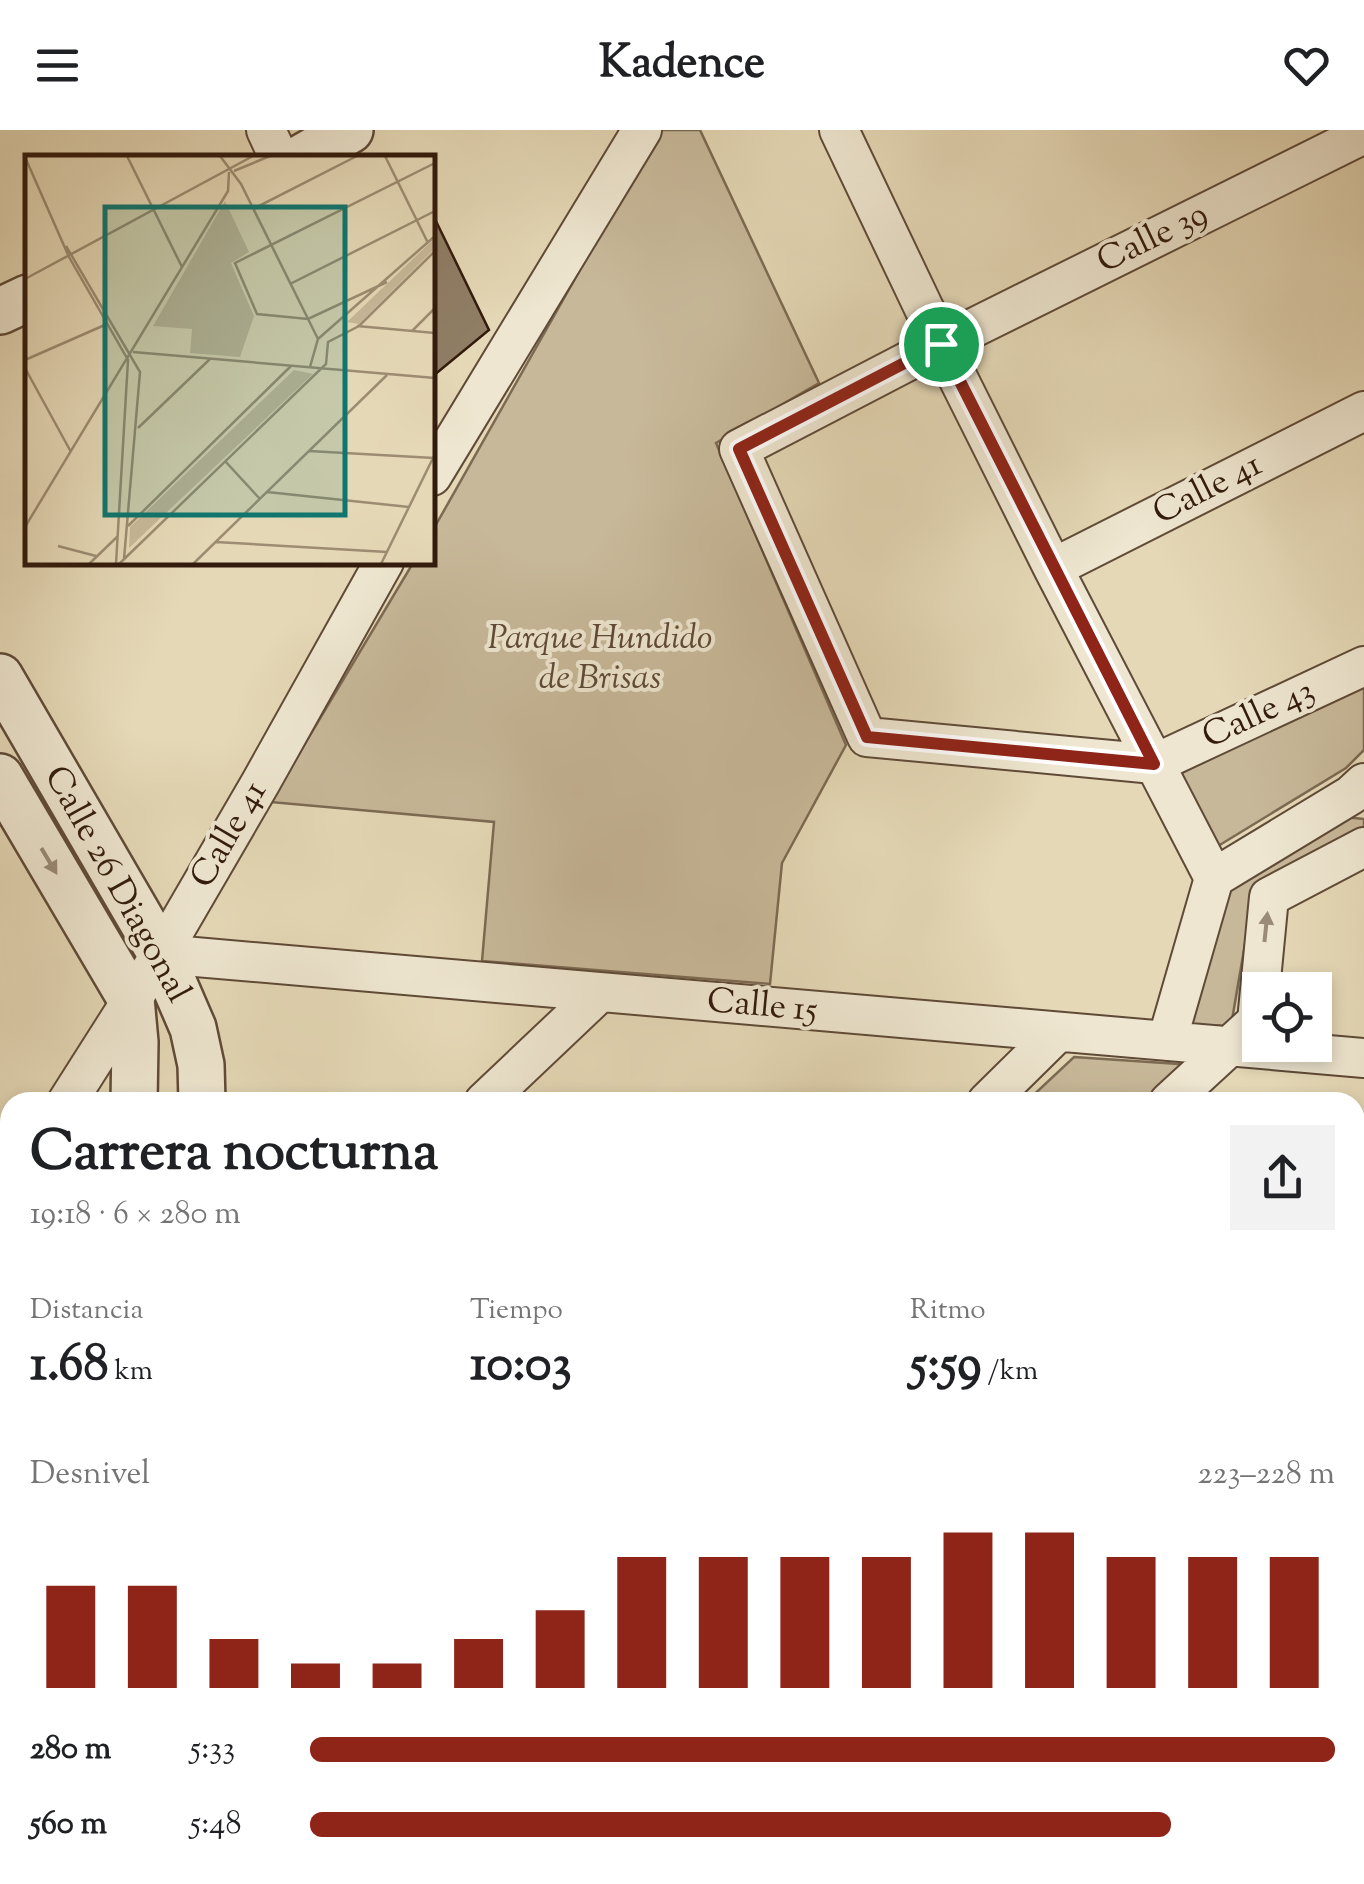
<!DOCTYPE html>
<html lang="es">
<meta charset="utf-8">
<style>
:root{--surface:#fff;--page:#f2f2f2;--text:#202124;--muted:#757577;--accent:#8f2418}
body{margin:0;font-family:"Sorts Mill Goudy",serif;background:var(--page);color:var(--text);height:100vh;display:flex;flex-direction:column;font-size:38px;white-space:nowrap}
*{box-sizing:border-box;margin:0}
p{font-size:32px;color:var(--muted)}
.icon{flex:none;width:55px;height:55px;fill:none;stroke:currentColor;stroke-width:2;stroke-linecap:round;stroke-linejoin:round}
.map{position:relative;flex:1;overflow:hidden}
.panel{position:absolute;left:0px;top:962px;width:1365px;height:792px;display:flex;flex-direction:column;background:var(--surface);border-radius:30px 30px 0 0;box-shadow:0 5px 15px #0003}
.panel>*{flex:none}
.tools{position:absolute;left:1242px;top:842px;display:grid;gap:20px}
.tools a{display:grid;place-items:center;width:90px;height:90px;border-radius:0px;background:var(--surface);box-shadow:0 5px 15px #0003;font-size:50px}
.pin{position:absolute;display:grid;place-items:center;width:85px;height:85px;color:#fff;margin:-42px;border:5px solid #fff;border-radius:50%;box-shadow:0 2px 10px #0007}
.round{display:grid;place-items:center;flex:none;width:105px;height:105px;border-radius:0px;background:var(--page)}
.headline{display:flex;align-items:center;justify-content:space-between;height:170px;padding:0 30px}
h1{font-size:55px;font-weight:700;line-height:75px}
.metrics{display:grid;grid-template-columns:repeat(3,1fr);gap:15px;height:170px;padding:10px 30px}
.metrics div{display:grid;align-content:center}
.metrics b{font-size:50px;font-weight:700}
.metrics small{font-size:28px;font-weight:400}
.metrics p{font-size:28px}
.chart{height:280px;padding:20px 30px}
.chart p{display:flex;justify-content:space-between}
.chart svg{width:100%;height:180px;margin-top:10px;stroke:var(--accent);stroke-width:6}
ul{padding:0 30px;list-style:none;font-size:32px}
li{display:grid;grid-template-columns:160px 120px 1fr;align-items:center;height:75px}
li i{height:25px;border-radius:12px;background:var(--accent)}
header{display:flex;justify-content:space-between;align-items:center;height:130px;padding:0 30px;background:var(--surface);font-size:45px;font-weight:700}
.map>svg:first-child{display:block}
.green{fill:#c7b899;stroke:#7c6a53;stroke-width:2.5}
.building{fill:#8f7d65;stroke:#321b0d;stroke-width:2.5}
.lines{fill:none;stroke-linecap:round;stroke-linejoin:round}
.minor-casing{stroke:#5f4a37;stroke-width:42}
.tertiary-casing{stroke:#5f4a37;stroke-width:50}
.minor{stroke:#eee6d0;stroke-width:38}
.tertiary{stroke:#eee6d0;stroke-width:45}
.oneway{fill:#998b78}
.route-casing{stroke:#fff;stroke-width:20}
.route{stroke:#8f2418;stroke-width:12}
.labels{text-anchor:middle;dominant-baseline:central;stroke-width:8;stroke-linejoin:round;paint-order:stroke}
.street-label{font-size:35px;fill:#321b0d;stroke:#eee6d0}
.park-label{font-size:35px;font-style:italic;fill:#5f4a37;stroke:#eee6d0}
.inset-road{fill:none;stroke:#9d8c72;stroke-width:2.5}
.view{fill:#0f766e;fill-opacity:0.15;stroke:#0f766e;stroke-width:5}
.inset-edge{fill:none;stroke:#321b0d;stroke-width:5}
</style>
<header><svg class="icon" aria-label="menu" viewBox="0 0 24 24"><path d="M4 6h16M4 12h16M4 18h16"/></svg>Kadence<svg class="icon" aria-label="heart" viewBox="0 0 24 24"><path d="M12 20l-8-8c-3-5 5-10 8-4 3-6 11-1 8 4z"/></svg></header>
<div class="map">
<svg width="1364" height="1754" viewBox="0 0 1364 1754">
<rect width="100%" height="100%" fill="#e5d8b6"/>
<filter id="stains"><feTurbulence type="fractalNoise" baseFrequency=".002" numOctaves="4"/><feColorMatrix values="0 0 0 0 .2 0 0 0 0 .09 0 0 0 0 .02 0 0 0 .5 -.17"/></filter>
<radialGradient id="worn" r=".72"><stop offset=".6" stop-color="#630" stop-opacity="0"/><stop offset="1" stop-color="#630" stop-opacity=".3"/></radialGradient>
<path class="green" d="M659,0H700L819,253L716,313L846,615L782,733L770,854L482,831L494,692L270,672L413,433L432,432L433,400Z
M1364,550V620L1346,638L1218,716L1180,644Z
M1344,687L1364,689V703L1253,767L1231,896L1192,895L1229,760Z
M1074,927L1179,934L1182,946L1155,972H1026Z
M219,1745H352L342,1754H210Z"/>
<path class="building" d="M432,83L489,200L433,246H432Z"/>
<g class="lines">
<g class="minor-casing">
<path id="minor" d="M266,0L279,28
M839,0L941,214L1053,438L1214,748
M1364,4L941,214L739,319L867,607L1154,634L1364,536
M432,346L642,0
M1053,438L1364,281
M161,824L1364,928
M1167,911L1214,748L1351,665L1364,653
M67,972L161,824L261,652L384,432
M484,972L599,863
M987,972L1058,902
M1169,972L1257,891L1269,767L1364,717
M0,1080L10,1064
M1355,1195L1364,1186
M1355,1397H1364
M1355,1666L1364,1667
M195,1754L204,1745
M361,1754L370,1745
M784,1754L793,1745"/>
</g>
<g class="tertiary-casing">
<path id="tertiary" d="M301,28L350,0
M0,181L28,168
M0,547L161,824L193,898L201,935L202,972
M0,647L131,869L135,912L134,972
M79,1754L80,1745
M132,1754L133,1745"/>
</g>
<use href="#minor" class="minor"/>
<use href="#tertiary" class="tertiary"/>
</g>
<defs><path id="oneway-solid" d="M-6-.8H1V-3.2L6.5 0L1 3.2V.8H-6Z" transform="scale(2.5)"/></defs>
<g class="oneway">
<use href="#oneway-solid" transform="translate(49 731) rotate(59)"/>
<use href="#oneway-solid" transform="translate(1266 797) rotate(-84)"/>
</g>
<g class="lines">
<g class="route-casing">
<path id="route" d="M941,214L1154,634L867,607L739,319Z"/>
</g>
<use href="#route" class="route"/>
</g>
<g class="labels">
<g class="street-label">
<text transform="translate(1153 109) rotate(-26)">Calle 39</text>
<text transform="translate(1208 360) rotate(-27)">Calle 41</text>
<text transform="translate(1259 585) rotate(-25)">Calle 43</text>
<text transform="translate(230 705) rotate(-60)">Calle 41</text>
<text transform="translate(116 755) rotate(61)">Calle 26 Diagonal</text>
<text transform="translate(762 877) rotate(5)">Calle 15</text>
</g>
<g class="park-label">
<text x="600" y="509">Parque Hundido<tspan x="600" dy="40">de Brisas</tspan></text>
</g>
</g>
<g transform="translate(25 25)">
<rect width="410" height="410" fill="#e5d8b6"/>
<path d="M200,46L224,97L206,108L229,161L215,202L165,198L167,174L128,171ZM410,83V93L334,169L322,167ZM269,215L288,219L104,393L105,372Z" fill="#c7b899"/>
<path class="inset-road" d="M102,1L157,112M195,1L216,29L293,184M360,1L403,88M0,2L44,102L103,205L91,409M209,16L245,1M228,54L332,1M41,91L115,217L99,404M0,124L228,1M362,127L283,164L232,159L210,108L410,8M265,129L410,56M332,171L410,178M387,176L410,153M108,197L410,223M0,205L82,169M285,212L293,184L410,81M0,213L46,297M113,273L185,204M284,296L409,303M200,306L235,344M242,337L384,352M103,371L266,211M0,372L203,36L204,17M191,387L362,397M33,391L71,401M64,409L93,381M94,409L301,209L303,187L334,171L410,96M168,409L362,220M356,409L409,301"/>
<path class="view" d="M80,52H320V360H80Z"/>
<rect width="410" height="410" class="inset-edge"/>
</g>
<rect width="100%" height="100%" filter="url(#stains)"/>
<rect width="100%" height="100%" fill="url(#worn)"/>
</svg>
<div class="tools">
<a><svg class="icon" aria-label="locate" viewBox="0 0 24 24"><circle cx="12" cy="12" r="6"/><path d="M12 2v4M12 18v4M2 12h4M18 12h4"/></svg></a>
</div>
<div class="pin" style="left:941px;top:214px;background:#1e9e55"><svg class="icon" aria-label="arrive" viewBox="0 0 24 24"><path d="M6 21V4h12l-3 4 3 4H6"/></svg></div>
<section class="panel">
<div class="headline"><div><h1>Carrera nocturna</h1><p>19:18 · 6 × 280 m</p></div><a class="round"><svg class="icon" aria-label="share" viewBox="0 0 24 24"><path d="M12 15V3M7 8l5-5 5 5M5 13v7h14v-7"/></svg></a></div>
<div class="metrics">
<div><p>Distancia</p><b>1.68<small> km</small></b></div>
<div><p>Tiempo</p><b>10:03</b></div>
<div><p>Ritmo</p><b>5:59<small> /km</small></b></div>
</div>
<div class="chart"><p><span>Desnivel</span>223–228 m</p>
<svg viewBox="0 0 160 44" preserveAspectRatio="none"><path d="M5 44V19M15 44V19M25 44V32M35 44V38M45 44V38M55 44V32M65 44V25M75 44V12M85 44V12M95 44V12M105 44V12M115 44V6M125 44V6M135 44V12M145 44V12M155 44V12"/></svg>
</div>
<ul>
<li><b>280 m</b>5:33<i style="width:100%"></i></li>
<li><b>560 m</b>5:48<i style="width:84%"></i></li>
</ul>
</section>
</div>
